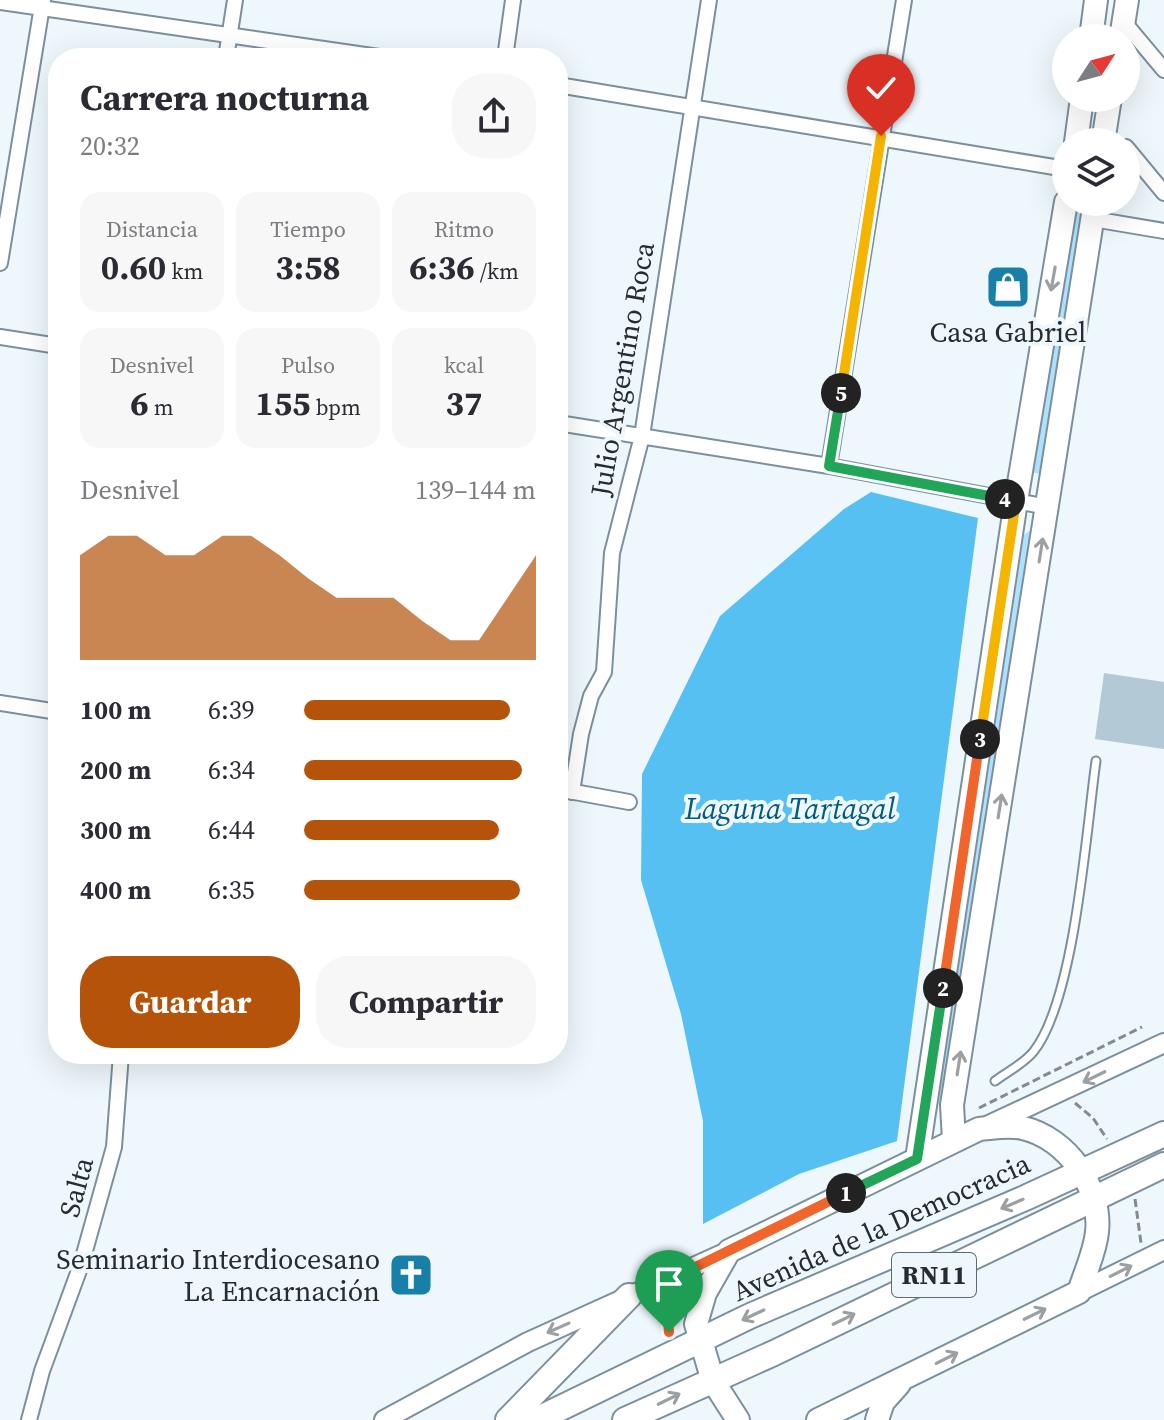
<!DOCTYPE html>
<html lang="es">
<meta charset="utf-8">
<style>
:root{--surface:#fff;--page:#f7f7f7;--text:#2b2b33;--muted:#7c7c81;--accent:#b45309}
body{margin:0;font-family:"Source Serif 4",serif;background:var(--page);color:var(--text);height:100vh;display:flex;flex-direction:column;font-size:30px;white-space:nowrap}
*{box-sizing:border-box;margin:0}
p{font-size:26px;color:var(--muted)}
.icon{flex:none;width:44px;height:44px;fill:none;stroke:currentColor;stroke-width:2;stroke-linecap:round;stroke-linejoin:round}
.map{position:relative;flex:1;overflow:hidden}
.side{position:absolute;left:48px;top:48px;width:520px;height:1016px;display:flex;flex-direction:column;background:var(--surface);border-radius:32px;box-shadow:0 8px 32px #0002}
.side>*{flex:none}
.needle{width:52px;rotate:54deg}
.buttons{position:absolute;left:1052px;top:24px;display:grid;gap:16px}
.buttons a{display:grid;place-items:center;width:88px;height:88px;border-radius:50%;background:var(--surface);box-shadow:0 8px 32px #0002;font-size:40px}
.pin{position:absolute;display:grid;place-items:center;width:68px;height:68px;color:#fff;margin:-82px -34px;border-radius:50% 50% 50% 0;rotate:-45deg;box-shadow:0 0 8px #0007}
.pin .icon{rotate:45deg}
.km{position:absolute;width:40px;height:40px;margin:-20px;border-radius:50%;background:#222;color:#fff;font-size:22px;line-height:40px;text-align:center}
.round{display:grid;place-items:center;flex:none;width:84px;height:84px;border-radius:32px;background:var(--page)}
.head{display:flex;align-items:center;justify-content:space-between;height:136px;padding:0 32px}
h1{font-size:36px;font-weight:700;line-height:60px}
.metrics{display:grid;grid-template-columns:repeat(3,1fr);gap:12px;height:136px;padding:8px 32px}
.metrics div{display:grid;align-content:center;border-radius:20px;background:var(--page);text-align:center}
.metrics b{font-size:34px;font-weight:700}
.metrics small{font-size:22px;font-weight:400}
.metrics p{font-size:22px}
.chart{height:224px;padding:16px 32px}
.chart p{display:flex;justify-content:space-between}
.chart svg{width:100%;height:144px;margin-top:8px;fill:var(--accent);opacity:.7}
.primary-button{display:flex;gap:16px;margin-top:auto;padding:16px 32px}
.primary-button a{flex:1;height:92px;border-radius:32px;background:var(--accent);color:#fff;font-size:32px;font-weight:700;line-height:92px;text-align:center}
.primary-button a+a{background:var(--page);color:var(--text)}
ul{padding:0 32px;list-style:none;font-size:26px}
li{display:grid;grid-template-columns:128px 96px 1fr;align-items:center;height:60px}
li i{height:20px;border-radius:10px;background:var(--accent)}
.map>svg:first-child{display:block}
.green{fill:#aee1fd}
.water{fill:#57c0f3}
.building{fill:#b4c9d6}
.lines{fill:none;stroke-linecap:round;stroke-linejoin:round}
.service-casing{stroke:#7b909c;stroke-width:11}
.minor-casing{stroke:#7b909c;stroke-width:18}
.tertiary-casing{stroke:#7b909c;stroke-width:22}
.primary-casing{stroke:#7b909c;stroke-width:26}
.trunk-casing{stroke:#7b909c;stroke-width:28}
.path{stroke:#828b8f;stroke-width:3;stroke-dasharray:8 4;stroke-linecap:butt}
.service{stroke:#fff;stroke-width:7}
.minor{stroke:#fff;stroke-width:14}
.tertiary{stroke:#fff;stroke-width:18}
.primary{stroke:#fff;stroke-width:22}
.trunk{stroke:#fff;stroke-width:24}
.oneway{stroke:#9ca0a2}
.split-1-casing{stroke:#fff;stroke-width:16}
.split-2-casing{stroke:#fff;stroke-width:16}
.split-3-casing{stroke:#fff;stroke-width:16}
.split-4-casing{stroke:#fff;stroke-width:16}
.split-5-casing{stroke:#fff;stroke-width:16}
.split-6-casing{stroke:#fff;stroke-width:16}
.split-1{stroke:#f0652b;stroke-width:10}
.split-2{stroke:#22a559;stroke-width:10}
.split-3{stroke:#f0652b;stroke-width:10}
.split-4{stroke:#f5b400;stroke-width:10}
.split-5{stroke:#22a559;stroke-width:10}
.split-6{stroke:#f5b400;stroke-width:10}
.labels{text-anchor:middle;dominant-baseline:central;stroke-width:8;stroke-linejoin:round;paint-order:stroke}
.shield{fill:#eef7fc;stroke:#616a6e;stroke-width:2}
.shield-label{font-size:26px;font-weight:bold;fill:#242d31}
.poi-label{font-size:28px;fill:#242d31;stroke:#eef7fc}
.street-label{font-size:28px;fill:#242d31;stroke:#eef7fc}
.water-label{font-size:30px;font-style:italic;fill:#025c7d;stroke:#eef7fc}
</style>
<div class="map">
<svg width="1164" height="1420" viewBox="0 0 1164 1420">
<rect width="100%" height="100%" fill="#eef7fc"/>
<path class="green" d="M1074,206L1085,207L1041,474L1030,472Z
M1029,531L1032,533L940,1106L938,1102L1024,535Z"/>
<path class="water" d="M871,492L978,518L897,1141L799,1174L703,1224V1121L681,1014L641,880L642,774L720,616L844,509Z"/>
<path class="building" d="M1104,673L1164,682V749L1095,739Z"/>
<g class="lines">
<g class="service-casing">
<path id="service" d="M995,1081C1007,1072 1025,1063 1034,1051C1075,998 1086,832 1096,761"/>
</g>
<g class="minor-casing">
<path id="minor" d="M0,2L386,58
M1123,21L1164,70
M226,58L235,0
M505,58L513,0
M558,85L1066,169
M1126,147L1164,193
M1093,219L1164,231
M0,263L43,0
M0,337L58,346
M558,423L829,466L1048,507
M829,466L904,0
M0,703L58,712
M558,789L629,802
M572,792L581,734L591,696L604,672L612,553L642,436L709,0
M29,1420L42,1371L81,1265L114,1147L121,1054"/>
</g>
<g class="tertiary-casing">
<path id="tertiary" d="M989,1125L1164,1043
M1079,1292L1164,1250
M384,1420L528,1342L729,1251"/>
</g>
<g class="primary-casing">
<path id="primary" d="M1091,38L1096,0
M1121,38L1127,0
M1076,142L1082,98
M1103,142L1110,98
M954,1140L952,1105L1095,202
M917,1159L1016,501L1066,202
M738,1420L713,1381L696,1324L705,1293L729,1251L979,1129C993,1128 1008,1125 1023,1128C1067,1138 1102,1188 1097,1232C1095,1252 1085,1273 1079,1292L818,1420
M877,1420L883,1402L899,1384"/>
</g>
<g class="trunk-casing">
<path id="trunk" d="M508,1420L629,1296
M536,1420L750,1316L1025,1198L1164,1134
M625,1420L774,1353L1164,1165"/>
</g>
<path class="path" d="M1075,1103L1093,1118L1107,1139
M979,1108L1142,1027
M1135,1199L1141,1243
M666,1298L669,1332"/>
<use href="#service" class="service"/>
<use href="#minor" class="minor"/>
<use href="#tertiary" class="tertiary"/>
<use href="#primary" class="primary"/>
<use href="#trunk" class="trunk"/>
</g>
<defs><path id="oneway-shaft" d="M-6 0H5M1.5-3L5.5 0L1.5 3" fill="none" stroke-width="1.6" stroke-linecap="round" stroke-linejoin="round" transform="scale(2)"/></defs>
<g class="oneway">
<use href="#oneway-shaft" transform="translate(1053 279) rotate(100)"/>
<use href="#oneway-shaft" transform="translate(1041 550) rotate(-81)"/>
<use href="#oneway-shaft" transform="translate(1000 806) rotate(-81)"/>
<use href="#oneway-shaft" transform="translate(959 1063) rotate(-81)"/>
<use href="#oneway-shaft" transform="translate(1094 1077) rotate(154)"/>
<use href="#oneway-shaft" transform="translate(1012 1204) rotate(157)"/>
<use href="#oneway-shaft" transform="translate(1121 1271) rotate(-27)"/>
<use href="#oneway-shaft" transform="translate(1035 1314) rotate(-26)"/>
<use href="#oneway-shaft" transform="translate(753 1315) rotate(155)"/>
<use href="#oneway-shaft" transform="translate(844 1319) rotate(-26)"/>
<use href="#oneway-shaft" transform="translate(558 1328) rotate(156)"/>
<use href="#oneway-shaft" transform="translate(947 1358) rotate(-27)"/>
<use href="#oneway-shaft" transform="translate(669 1399) rotate(-26)"/>
</g>
<g class="lines">
<g class="split-1-casing">
<path id="split-1" d="M669,1332L665,1282L846,1193"/>
</g>
<g class="split-2-casing">
<path id="split-2" d="M846,1193L917,1159L943,988"/>
</g>
<g class="split-3-casing">
<path id="split-3" d="M943,988L980,739"/>
</g>
<g class="split-4-casing">
<path id="split-4" d="M980,739L1016,501L1005,499"/>
</g>
<g class="split-5-casing">
<path id="split-5" d="M841,393L829,466L1005,499"/>
</g>
<g class="split-6-casing">
<path id="split-6" d="M841,393L881,136"/>
</g>
<use href="#split-1" class="split-1"/>
<use href="#split-2" class="split-2"/>
<use href="#split-3" class="split-3"/>
<use href="#split-4" class="split-4"/>
<use href="#split-5" class="split-5"/>
<use href="#split-6" class="split-6"/>
</g>
<defs>
<g id="shop-square" transform="scale(2.3)"><rect x="-9" y="-9" width="18" height="18" rx="4" fill="#187fa9" stroke="#eef7fc"/><path d="M-5-2.5h2.3a2.7 3.5 0 0 1 5.4 0H5L5.5 6h-11ZM-1.5-2.5h3a1.5 2.3 0 0 0-3 0Z" fill="#fff"/></g>
<g id="church-square" transform="scale(2.3)"><rect x="-9" y="-9" width="18" height="18" rx="4" fill="#187fa9" stroke="#eef7fc"/><path d="M-1.2-6h2.4v3.5h3.3v2.4h-3.3V6h-2.4V-.1h-3.3v-2.4h3.3Z" fill="#fff"/></g>
</defs>
<g fill-rule="evenodd">
<use href="#shop-square" x="1008" y="287"/>
<use href="#church-square" x="411" y="1275"/>
</g>
<g class="labels">
<rect class="shield" x="892" y="1253" width="84" height="44" rx="6"/>
<g class="shield-label">
<text x="934" y="1275">RN11</text>
</g>
<g class="poi-label">
<text x="1008" y="332">Casa Gabriel</text>
<text x="380" y="1259" text-anchor="end">Seminario Interdiocesano<tspan x="380" dy="32">La Encarnación</tspan></text>
</g>
<g class="street-label">
<text transform="translate(622 369) rotate(-80)">Julio Argentino Roca</text>
<text transform="translate(76 1187) rotate(-75)">Salta</text>
<text transform="translate(881 1227) rotate(-24)">Avenida de la Democracia</text>
</g>
<g class="water-label">
<text x="790" y="808">Laguna Tartagal</text>
</g>
</g>
</svg>
<div class="buttons">
<a><svg class="needle" viewBox="-14 -14 28 28"><path d="M0-13l5 13h-10z" fill="#e53935"/><path d="M0 13l5-13h-10z" fill="#7c7c81"/></svg></a>
<a><svg class="icon" aria-label="layers" viewBox="0 0 24 24"><path d="M12 4l9 5-9 5-9-5zM3 14l9 5 9-5"/></svg></a>
</div>
<div class="pin" style="left:669px;top:1332px;background:#1e9e55"><svg class="icon" aria-label="arrive" viewBox="0 0 24 24"><path d="M6 21V4h12l-3 4 3 4H6"/></svg></div>
<div class="pin" style="left:881px;top:136px;background:#d93025"><svg class="icon" aria-label="check" viewBox="0 0 24 24"><path d="M5 12l5 5 9-10"/></svg></div>
<b class="km" style="left:846px;top:1193px">1</b>
<b class="km" style="left:943px;top:988px">2</b>
<b class="km" style="left:980px;top:739px">3</b>
<b class="km" style="left:1005px;top:499px">4</b>
<b class="km" style="left:841px;top:393px">5</b>
<section class="side">
<div class="head"><div><h1>Carrera nocturna</h1><p>20:32</p></div><a class="round"><svg class="icon" aria-label="share" viewBox="0 0 24 24"><path d="M12 15V3M7 8l5-5 5 5M5 13v7h14v-7"/></svg></a></div>
<div class="metrics">
<div><p>Distancia</p><b>0.60<small> km</small></b></div>
<div><p>Tiempo</p><b>3:58</b></div>
<div><p>Ritmo</p><b>6:36<small> /km</small></b></div>
</div>
<div class="metrics">
<div><p>Desnivel</p><b>6<small> m</small></b></div>
<div><p>Pulso</p><b>155<small> bpm</small></b></div>
<div><p>kcal</p><b>37</b></div>
</div>
<div class="chart"><p><span>Desnivel</span>139–144 m</p>
<svg viewBox="0 0 160 44" preserveAspectRatio="none"><path d="M0 44V12L10 6L20 6L30 12L40 12L50 6L60 6L70 12L80 19L90 25L100 25L110 25L120 32L130 38L140 38L150 25L160 12V44z"/></svg>
</div>
<ul>
<li><b>100 m</b>6:39<i style="width:89%"></i></li>
<li><b>200 m</b>6:34<i style="width:94%"></i></li>
<li><b>300 m</b>6:44<i style="width:84%"></i></li>
<li><b>400 m</b>6:35<i style="width:93%"></i></li>
</ul>
<div class="primary-button"><a>Guardar</a><a>Compartir</a></div>
</section>
</div>
